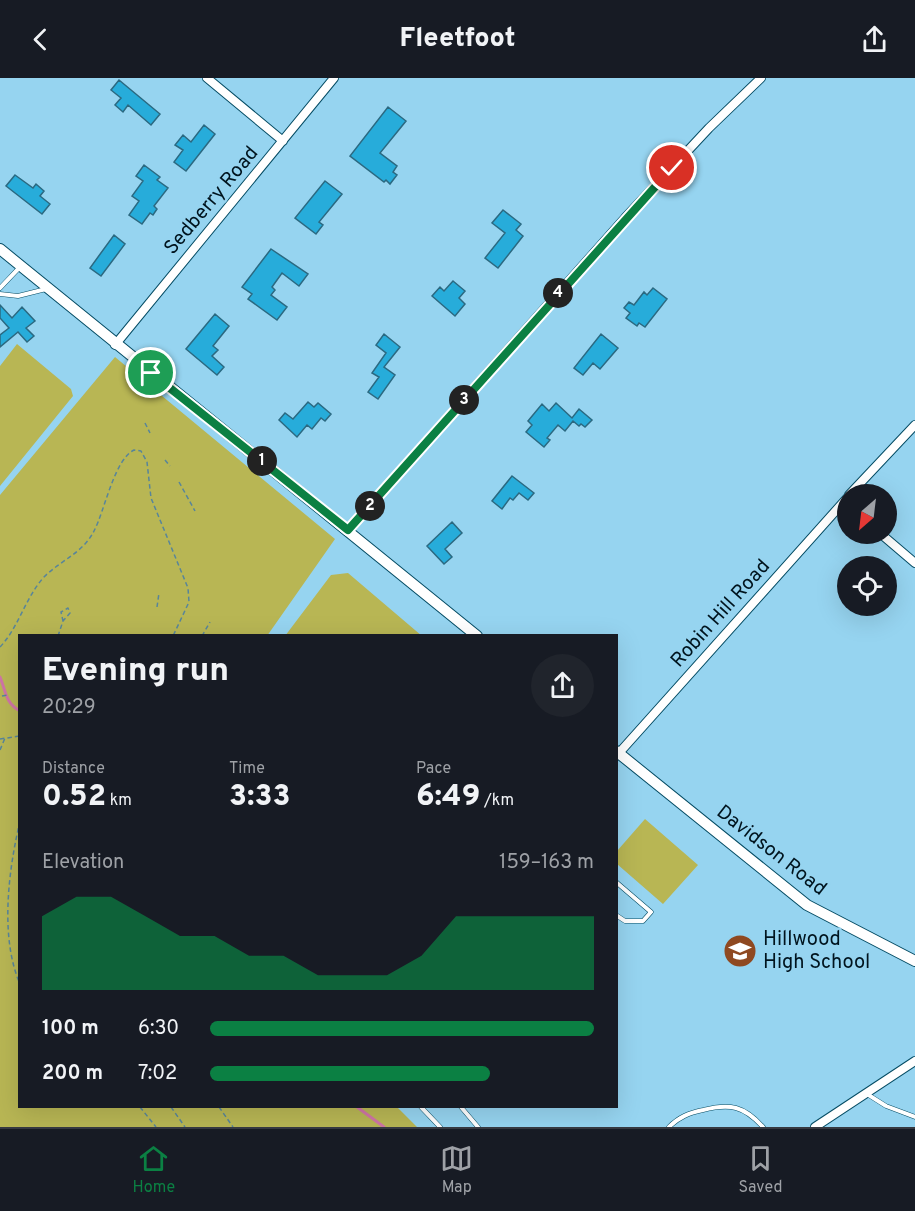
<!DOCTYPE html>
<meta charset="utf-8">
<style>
:root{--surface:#171b24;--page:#20242c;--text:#f1f3f6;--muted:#9ea1a6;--line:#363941;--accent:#0b8043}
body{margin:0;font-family:Overpass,sans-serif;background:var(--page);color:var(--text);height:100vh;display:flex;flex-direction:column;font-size:22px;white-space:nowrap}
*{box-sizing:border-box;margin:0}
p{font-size:20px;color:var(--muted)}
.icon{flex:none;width:33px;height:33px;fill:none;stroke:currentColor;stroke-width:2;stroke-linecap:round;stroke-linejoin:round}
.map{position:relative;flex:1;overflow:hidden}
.drawer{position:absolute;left:18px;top:556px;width:600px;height:474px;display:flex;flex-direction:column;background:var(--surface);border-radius:0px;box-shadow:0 6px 24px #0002}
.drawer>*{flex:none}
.needle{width:39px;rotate:208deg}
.tools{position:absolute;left:837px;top:406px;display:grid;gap:12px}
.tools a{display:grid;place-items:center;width:60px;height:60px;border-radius:50%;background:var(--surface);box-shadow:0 6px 24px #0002;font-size:30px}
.pin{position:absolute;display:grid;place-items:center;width:51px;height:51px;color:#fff;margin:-26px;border:3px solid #fff;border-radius:50%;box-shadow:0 2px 6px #0007}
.km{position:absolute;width:30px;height:30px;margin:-15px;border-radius:50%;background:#222;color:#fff;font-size:16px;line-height:30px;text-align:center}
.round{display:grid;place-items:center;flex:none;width:63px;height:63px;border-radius:32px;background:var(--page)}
.head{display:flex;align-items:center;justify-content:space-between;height:102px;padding:0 24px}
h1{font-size:33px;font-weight:800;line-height:45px}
.stats{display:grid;grid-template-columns:repeat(3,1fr);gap:9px;height:102px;padding:6px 24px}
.stats div{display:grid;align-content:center}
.stats b{font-size:30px;font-weight:800}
.stats small{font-size:16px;font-weight:400}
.stats p{font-size:16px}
.chart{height:168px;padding:12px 24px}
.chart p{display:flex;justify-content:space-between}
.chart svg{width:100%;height:108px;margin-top:6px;fill:var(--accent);opacity:.7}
ul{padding:0 24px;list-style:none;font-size:20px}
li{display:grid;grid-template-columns:96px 72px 1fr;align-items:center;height:45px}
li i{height:15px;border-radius:8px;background:var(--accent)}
header{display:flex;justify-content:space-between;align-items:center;height:78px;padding:0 24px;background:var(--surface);font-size:27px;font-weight:800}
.tabs{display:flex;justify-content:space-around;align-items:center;height:84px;border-top:2px solid var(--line);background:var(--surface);font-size:16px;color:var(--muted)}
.tabs a{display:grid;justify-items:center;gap:3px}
.tabs .selected{color:var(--accent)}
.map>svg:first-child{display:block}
.green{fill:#b8b654}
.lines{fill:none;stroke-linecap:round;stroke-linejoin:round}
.stream{stroke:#cf75a5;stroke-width:3}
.building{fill:#27acda;stroke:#2b6981;stroke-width:1.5}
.service-casing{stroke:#054c64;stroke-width:5}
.minor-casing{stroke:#054c64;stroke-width:10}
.tertiary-casing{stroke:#054c64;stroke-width:12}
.path{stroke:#58859a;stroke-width:1.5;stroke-dasharray:4.5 3;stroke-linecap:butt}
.service{stroke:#fff;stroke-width:4}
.minor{stroke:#fff;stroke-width:8}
.tertiary{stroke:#fff;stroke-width:10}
.route-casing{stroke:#fff;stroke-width:12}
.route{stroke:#0b8043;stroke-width:8}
.labels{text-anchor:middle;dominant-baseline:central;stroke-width:5;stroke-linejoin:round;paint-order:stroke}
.street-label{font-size:20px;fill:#00141e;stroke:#96d4f0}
.poi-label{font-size:20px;fill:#00141e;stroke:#96d4f0;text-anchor:start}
</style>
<header><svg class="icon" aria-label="back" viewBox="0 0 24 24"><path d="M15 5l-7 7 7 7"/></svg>Fleetfoot<svg class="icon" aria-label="share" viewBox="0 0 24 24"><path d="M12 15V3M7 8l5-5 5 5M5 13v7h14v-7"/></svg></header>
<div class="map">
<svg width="915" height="1049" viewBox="0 0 915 1049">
<rect width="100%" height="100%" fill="#96d4f0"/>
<path class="green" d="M17,266L71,311L73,318L0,408V288Z
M115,279L335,461L267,558H20V1029H397L417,1049H0V417Z
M348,495L422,558H285L331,497Z
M645,741L698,787L663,826L617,786V773Z"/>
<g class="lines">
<path class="stream" d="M0,599C6,613 5,625 20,633
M357,1029L384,1049"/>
</g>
<path class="building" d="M119,2L160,36L151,47L128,27L123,34L115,27L121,20L111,12Z
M388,29L406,43L380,75L397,88L393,94L397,97L390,106L386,102L384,104L350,78Z
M204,47L215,56L186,93L174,84L183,72L175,67L183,57L191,64Z
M144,87L160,99L157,102L168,110L154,128L157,131L153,137L150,135L142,146L129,137L139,123L132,118L143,103L136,98Z
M15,97L33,110L36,106L44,113L40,118L50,126L42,136L6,108Z
M325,103L342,116L319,144L323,147L316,156L295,140Z
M503,132L521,146L516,152L523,158L498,190L485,180L505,155L492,145Z
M114,157L125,166L101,198L90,190Z
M271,171L308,196L299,208L282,195L272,209L275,212L271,217L287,229L277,242L248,221L252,216L242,209Z
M453,203L465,213L459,220L465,226L455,238L432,218L440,209L444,213Z
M653,210L667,221L645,249L639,245L637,248L626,240L630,235L624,230L629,224L634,227L644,214L647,217Z
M0,227L12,240L22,229L35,243L26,250L34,258L27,264L18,254L0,269V257L9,250L0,240Z
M215,236L229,248L213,268L218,272L212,278L224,289L217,297L186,271Z
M384,256L400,269L384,289L395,297L378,321L368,314L379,299L372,295L386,275L376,267Z
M601,256L618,270L600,291L593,285L583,297L574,290Z
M308,324L314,329L318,325L331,336L325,343L321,340L312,351L307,347L297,359L279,342L285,335L293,341Z
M556,325L572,340L579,331L592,342L585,349L581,346L579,348L573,343L565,353L558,347L547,360L550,362L544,369L526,354L532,347L528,343L542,326L549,333Z
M512,398L534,415L528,422L519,415L513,422L510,420L502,431L492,423Z
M452,444L462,455L445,471L452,479L444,486L427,468Z"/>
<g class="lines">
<g class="service-casing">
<path id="service" d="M0,210L20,189
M0,216L18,218L46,211
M616,804L651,834L643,843H625L616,837
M867,1016L886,1028L915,1039
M421,1029L440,1049
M461,1029L478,1049
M669,1049C679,1039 689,1035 703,1032C730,1025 744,1028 763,1049"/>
</g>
<g class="minor-casing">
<path id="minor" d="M207,0L283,63
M115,267L334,0
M849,417L915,347
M348,452L625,140L709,50L761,0
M881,456L915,485
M619,675L848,419
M815,1049L915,983"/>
</g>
<g class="tertiary-casing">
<path id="tertiary" d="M0,171L477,558
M616,673L807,827L915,883"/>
</g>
<path class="path" d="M145,345L150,355
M165,382L170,388
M179,404L195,433
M157,529L159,515
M158,557L159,558
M58,558L63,543L70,535L68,530L61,534L63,543
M202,558L210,544
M0,569C19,549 25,520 44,499C61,482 83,475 94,453C105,432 114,382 134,372L141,373L147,384L151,420L188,510L189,524L173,558
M2,618L9,617
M0,661L20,658
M0,672L5,660
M20,743C8,794 0,860 20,906
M140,1029L156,1049
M171,1029L185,1049
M219,1029L233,1049"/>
<use href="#service" class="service"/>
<use href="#minor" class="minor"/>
<use href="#tertiary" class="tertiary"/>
</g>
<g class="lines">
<g class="route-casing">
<path id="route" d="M151,295L348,452L672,90"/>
</g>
<use href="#route" class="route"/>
</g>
<defs>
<g id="school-disc" transform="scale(1.725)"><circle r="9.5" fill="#8f4921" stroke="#96d4f0"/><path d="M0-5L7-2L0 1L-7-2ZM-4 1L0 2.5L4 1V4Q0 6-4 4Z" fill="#fff"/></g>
</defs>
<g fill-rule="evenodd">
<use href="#school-disc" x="740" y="873"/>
</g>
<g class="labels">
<g class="street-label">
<text transform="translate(212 123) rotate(-50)">Sedberry Road</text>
<text transform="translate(721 536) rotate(-48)">Robin Hill Road</text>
<text transform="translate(771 773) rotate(38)">Davidson Road</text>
</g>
<g class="poi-label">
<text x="763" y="862">Hillwood<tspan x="763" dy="23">High School</tspan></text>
</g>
</g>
</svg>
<div class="tools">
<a><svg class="needle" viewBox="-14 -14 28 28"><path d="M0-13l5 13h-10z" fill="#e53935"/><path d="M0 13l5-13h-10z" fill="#9ea1a6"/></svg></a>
<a><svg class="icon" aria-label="locate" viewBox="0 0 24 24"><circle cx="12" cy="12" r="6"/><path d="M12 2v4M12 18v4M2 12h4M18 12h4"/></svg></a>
</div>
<div class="pin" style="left:151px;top:295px;background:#1e9e55"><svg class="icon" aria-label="arrive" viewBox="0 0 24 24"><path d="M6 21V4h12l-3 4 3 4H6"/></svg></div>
<div class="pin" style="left:672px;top:90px;background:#d93025"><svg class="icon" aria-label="check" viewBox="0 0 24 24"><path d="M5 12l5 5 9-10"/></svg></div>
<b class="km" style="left:262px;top:383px">1</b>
<b class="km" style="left:370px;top:428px">2</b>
<b class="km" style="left:464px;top:322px">3</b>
<b class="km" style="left:558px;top:215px">4</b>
<section class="drawer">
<div class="head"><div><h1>Evening run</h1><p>20:29</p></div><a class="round"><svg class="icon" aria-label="share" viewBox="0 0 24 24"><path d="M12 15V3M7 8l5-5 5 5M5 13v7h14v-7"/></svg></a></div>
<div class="stats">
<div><p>Distance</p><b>0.52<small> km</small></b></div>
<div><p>Time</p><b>3:33</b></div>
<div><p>Pace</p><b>6:49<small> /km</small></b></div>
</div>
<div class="chart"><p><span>Elevation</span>159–163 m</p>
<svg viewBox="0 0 160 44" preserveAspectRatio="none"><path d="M0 44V14L10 6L20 6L30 14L40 22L50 22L60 30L70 30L80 38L90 38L100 38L110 30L120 14L130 14L140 14L150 14L160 14V44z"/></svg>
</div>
<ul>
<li><b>100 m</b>6:30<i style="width:100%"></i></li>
<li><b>200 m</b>7:02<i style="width:73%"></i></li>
</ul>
</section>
</div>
<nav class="tabs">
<a class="selected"><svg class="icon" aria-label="home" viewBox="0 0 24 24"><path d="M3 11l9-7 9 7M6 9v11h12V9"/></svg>Home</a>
<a><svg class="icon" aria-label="map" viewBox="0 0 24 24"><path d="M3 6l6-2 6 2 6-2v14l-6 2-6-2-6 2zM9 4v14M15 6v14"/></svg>Map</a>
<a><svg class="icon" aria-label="saved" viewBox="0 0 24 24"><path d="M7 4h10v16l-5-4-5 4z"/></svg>Saved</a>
</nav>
